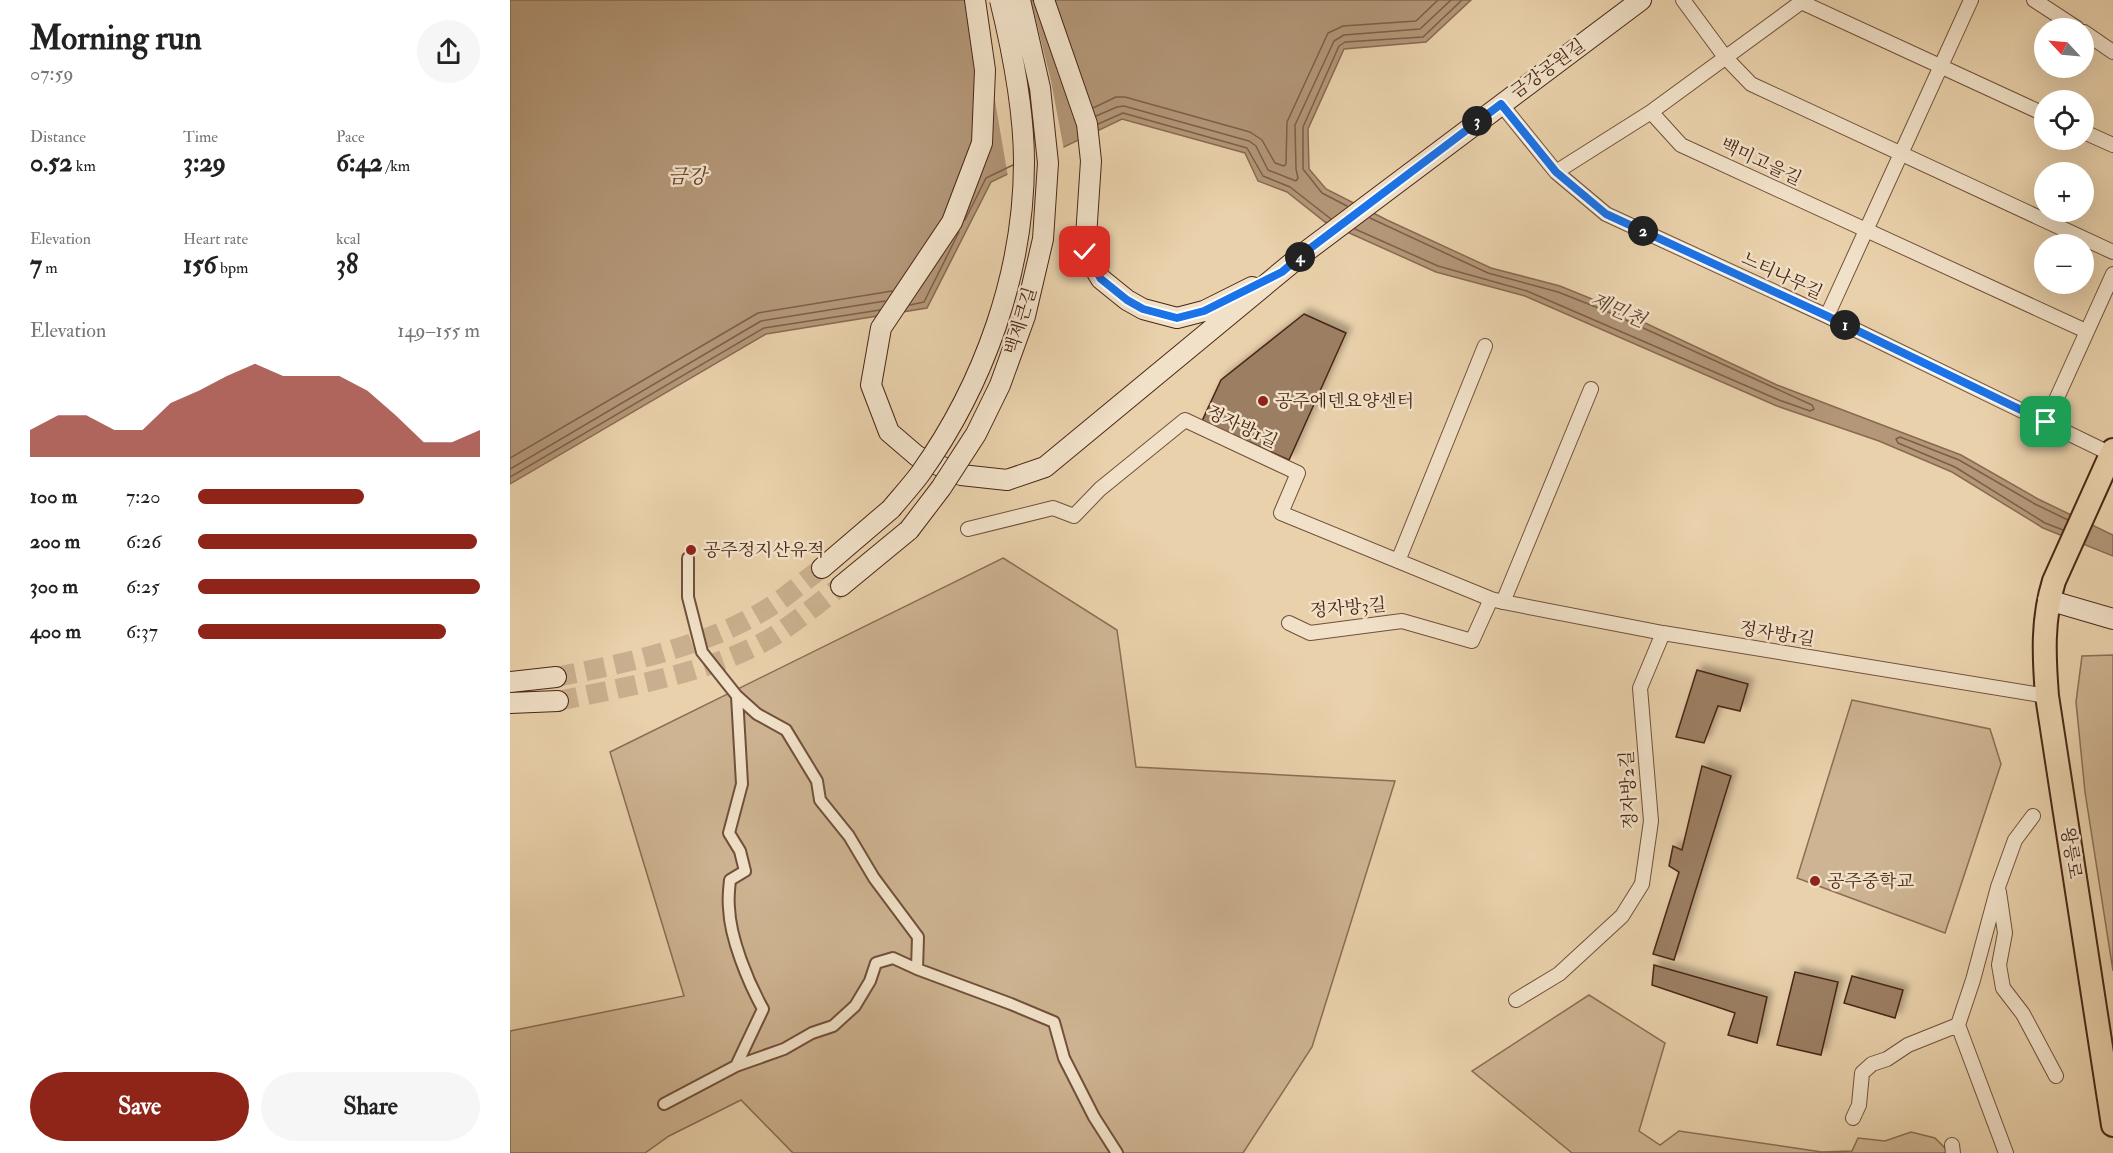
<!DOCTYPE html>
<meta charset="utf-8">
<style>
:root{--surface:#fff;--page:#f6f6f6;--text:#222;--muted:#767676;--accent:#8f2418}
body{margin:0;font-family:"IM FELL Double Pica","Noto Serif KR",serif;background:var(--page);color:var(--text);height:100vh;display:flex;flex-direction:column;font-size:22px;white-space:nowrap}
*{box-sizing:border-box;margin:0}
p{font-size:20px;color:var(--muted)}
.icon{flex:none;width:33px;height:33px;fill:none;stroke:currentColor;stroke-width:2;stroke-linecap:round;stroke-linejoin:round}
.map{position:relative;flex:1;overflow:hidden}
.panel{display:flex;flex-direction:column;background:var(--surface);width:510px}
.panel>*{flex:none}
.needle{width:39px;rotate:296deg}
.fabs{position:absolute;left:1524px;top:18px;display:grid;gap:12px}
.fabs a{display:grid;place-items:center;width:60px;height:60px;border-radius:50%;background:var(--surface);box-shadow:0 6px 24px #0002;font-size:30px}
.pin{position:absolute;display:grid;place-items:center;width:51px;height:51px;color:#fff;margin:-26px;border-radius:12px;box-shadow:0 3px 9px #0006}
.km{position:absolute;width:30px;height:30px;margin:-15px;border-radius:50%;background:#222;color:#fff;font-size:16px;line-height:30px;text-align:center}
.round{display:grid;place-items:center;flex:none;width:63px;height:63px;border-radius:32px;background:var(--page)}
.headline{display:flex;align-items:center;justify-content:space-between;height:102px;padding:0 30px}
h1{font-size:33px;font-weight:700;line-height:45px}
.stats{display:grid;grid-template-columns:repeat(3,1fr);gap:9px;height:102px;padding:6px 30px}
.stats div{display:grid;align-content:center}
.stats b{font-size:26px;font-weight:700}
.stats small{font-size:16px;font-weight:400}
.stats p{font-size:16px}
.chart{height:168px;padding:12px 30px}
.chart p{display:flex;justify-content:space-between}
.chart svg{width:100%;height:108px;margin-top:6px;fill:var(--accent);opacity:.7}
.action{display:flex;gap:12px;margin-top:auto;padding:12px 30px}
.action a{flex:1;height:69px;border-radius:36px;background:var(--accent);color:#fff;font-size:24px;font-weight:700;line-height:69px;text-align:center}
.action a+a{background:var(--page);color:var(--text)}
ul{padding:0 30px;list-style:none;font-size:20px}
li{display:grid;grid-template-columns:96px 72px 1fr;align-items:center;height:45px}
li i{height:15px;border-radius:8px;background:var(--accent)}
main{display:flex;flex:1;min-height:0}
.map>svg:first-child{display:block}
.green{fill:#ceb492;stroke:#8c6d54;stroke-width:1.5}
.water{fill:#b39778;stroke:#896a51;stroke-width:1.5}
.pier{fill:#e9d1ab}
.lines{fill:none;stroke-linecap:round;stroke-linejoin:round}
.shore{stroke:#7e5e47;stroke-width:1.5}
.building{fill:#9c7f63;stroke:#492616;stroke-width:1.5;filter:url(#shadow)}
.secondary-tunnel{stroke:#c9af8d;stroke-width:20;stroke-dasharray:20 10;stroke-linecap:butt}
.pedestrian-casing{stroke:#71513b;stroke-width:14}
.minor-casing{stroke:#71513b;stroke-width:16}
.secondary-casing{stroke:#492616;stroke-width:22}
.primary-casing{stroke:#492616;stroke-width:26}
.pedestrian{stroke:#f1e1c8;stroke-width:10}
.minor{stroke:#f1e1c8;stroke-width:14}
.secondary{stroke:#f1e1c8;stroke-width:20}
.primary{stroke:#e9d1ab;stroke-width:22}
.secondary-bridge-casing{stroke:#492616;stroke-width:22;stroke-linecap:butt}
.secondary-bridge{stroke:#f1e1c8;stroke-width:20}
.route-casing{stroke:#fff;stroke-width:12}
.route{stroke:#1a73e8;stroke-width:8}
.poi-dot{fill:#8f2418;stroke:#f1e1c8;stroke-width:2}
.labels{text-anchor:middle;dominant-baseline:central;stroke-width:5;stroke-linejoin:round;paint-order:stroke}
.street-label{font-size:18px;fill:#492616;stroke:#f1e1c8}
.poi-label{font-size:18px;fill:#492616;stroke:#f1e1c8;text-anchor:start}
.water-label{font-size:20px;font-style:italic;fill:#64422e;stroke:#f1e1c8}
</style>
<main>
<section class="panel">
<div class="headline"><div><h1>Morning run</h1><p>07:59</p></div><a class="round"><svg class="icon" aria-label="share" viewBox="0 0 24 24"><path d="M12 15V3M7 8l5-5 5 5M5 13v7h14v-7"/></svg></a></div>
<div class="stats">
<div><p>Distance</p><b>0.52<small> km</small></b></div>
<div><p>Time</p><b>3:29</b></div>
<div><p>Pace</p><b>6:42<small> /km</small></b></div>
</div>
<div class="stats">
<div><p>Elevation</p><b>7<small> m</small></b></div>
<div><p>Heart rate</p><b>156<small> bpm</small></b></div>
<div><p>kcal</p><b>38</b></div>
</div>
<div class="chart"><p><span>Elevation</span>149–155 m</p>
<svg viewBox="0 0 160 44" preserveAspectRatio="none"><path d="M0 44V33L10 27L20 27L30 33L40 33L50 22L60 17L70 11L80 6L90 11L100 11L110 11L120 17L130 27L140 38L150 38L160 33V44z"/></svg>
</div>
<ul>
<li><b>100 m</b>7:20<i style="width:59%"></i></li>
<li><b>200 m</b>6:26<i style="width:99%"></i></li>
<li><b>300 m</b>6:25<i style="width:100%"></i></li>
<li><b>400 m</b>6:37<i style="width:88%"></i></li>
</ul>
<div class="action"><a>Save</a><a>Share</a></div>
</section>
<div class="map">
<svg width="1603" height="1153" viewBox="0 0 1603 1153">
<defs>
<filter id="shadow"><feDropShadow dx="5.5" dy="-5.5" stdDeviation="3" flood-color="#0004"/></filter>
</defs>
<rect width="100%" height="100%" fill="#e9d1ab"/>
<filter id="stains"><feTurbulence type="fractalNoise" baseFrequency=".00333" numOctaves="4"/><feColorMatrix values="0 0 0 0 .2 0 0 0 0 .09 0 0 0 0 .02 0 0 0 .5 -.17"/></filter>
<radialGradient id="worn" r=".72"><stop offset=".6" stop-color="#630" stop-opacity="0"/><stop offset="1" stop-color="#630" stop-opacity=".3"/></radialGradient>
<path class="green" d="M493,558L607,630L626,767L885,781L802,1047L733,1153H283L231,1100L159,1136L135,1153H0V1031L174,996L100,752Z
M1603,655V971L1575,792L1566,702L1572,656Z
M1342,700L1480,729L1491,764L1435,933L1287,878Z
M1079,995L1155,1043L1129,1131L1150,1145L1169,1131L1312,1152L1342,1151L1348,1138L1375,1141L1401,1132L1425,1138L1440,1153H1062L962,1071Z"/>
<path class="water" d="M0,0H961L916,42L834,49L798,129L799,169L816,189L877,220L981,268L1050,286L1099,306L1267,385L1451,455L1528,499L1603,535V556L1533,528L1442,472L1369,441L1267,406L1015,296L926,272L815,222L777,192L748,181L735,153L612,119L481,182L417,308L256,334L0,484Z"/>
<path class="pier" d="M461,0H521L541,81L554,150L498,177L483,89Z"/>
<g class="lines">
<path class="shore" d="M583,108L606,97H615L740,132L752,140L765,163L774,166L776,164L777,122L818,33L833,26L906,21L928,0
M586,116L607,107L614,106L739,141L746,146L758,170L786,181L788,178L786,169L785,125L824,41L834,35L910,29L941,0
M588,124L613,113L737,148L753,176L780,187L821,219
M837,206L812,193L793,169V127L829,46L835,42L913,37L952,0
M455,220L476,178L503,165
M845,229L928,266L1017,291L1269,400L1300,411L1304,409L1302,405L1096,311L1048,292L978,273L860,218
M400,305L414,302L449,232
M0,458L248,313L382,291
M0,469L251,321L375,301
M0,477L254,328L370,310
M1553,530L1535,523L1445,467L1388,443L1386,439L1390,437L1449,460L1525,504L1558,520"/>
</g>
<path class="building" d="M794,314L836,333L779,460L692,421L711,380Z
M1187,670L1238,684L1230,711L1208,706L1194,743L1166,737Z
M1192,766L1221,776L1164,960L1143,954L1169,872L1159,866L1163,846L1172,850Z
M1144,965L1257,997L1247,1043L1218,1035L1225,1013L1142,985Z
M1285,972L1328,982L1311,1055L1267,1045Z
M1342,976L1393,990L1385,1018L1334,1003Z"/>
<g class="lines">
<path class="secondary-tunnel" d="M46,677C112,664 189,648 248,614C271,602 291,583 312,568
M48,701C115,687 205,672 264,636C287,621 309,603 331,586"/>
<g class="pedestrian-casing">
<path id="pedestrian" d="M178,558V597L192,652L227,696L247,714L276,730L307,781L310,800L339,836L364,878L408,937L407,969L501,1004L544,1022L554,1058L584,1117L607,1153
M227,696L232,784L219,833L230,851L235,871L220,880C219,889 218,899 219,908C220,938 238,982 253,1009L226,1066L274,1049L302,1033L323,1026L345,1006L360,981L366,963L383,958L407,969
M154,1104L226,1066"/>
</g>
<g class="minor-casing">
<path id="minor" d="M1173,0L1215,57L1241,84L1603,252
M1524,0L1567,28
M1291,2L1534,114
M1574,32L1603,52
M991,104L1046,172L1096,214L1317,316L1603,455
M1141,112L1171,145L1576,331
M1574,132L1603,145
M1046,172L1141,112L1294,0
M1317,316L1461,0
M1536,422L1603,274
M458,529L543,508L564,516L590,489L675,420L788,473L771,513L981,599L993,602L1153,633L1537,696
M888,561L975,346
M993,602L1081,389
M779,623L800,633L892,621L962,641L981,599
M1489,892L1495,933L1489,965L1493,988L1513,1014L1546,1076
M1006,1000L1049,974L1112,916L1132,884L1141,821L1130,688L1153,633
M1343,1118L1349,1105L1352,1073L1362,1064L1377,1059L1398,1045L1448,1025
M1442,1145L1443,1153
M1496,1153L1448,1025L1463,980L1488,887L1505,840L1523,816"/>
</g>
<g class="secondary-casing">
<path id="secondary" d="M465,0L475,70L472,143L442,222L371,328L361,385L379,432L407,456L451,475L497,480L535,467L794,253L1131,0
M534,0L577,124L581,161L575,252L591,279L617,300L633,309L667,318L694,311L742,287
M312,568L381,509
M331,586L399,530
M1538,600L1603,619
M0,682L46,677
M0,703L48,701"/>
</g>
<g class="primary-casing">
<path id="primary" d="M1603,450L1544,581C1532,619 1534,657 1537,696L1603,1125"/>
</g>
<use href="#pedestrian" class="pedestrian"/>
<use href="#minor" class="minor"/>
<use href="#secondary" class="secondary"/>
<use href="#primary" class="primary"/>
<g class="secondary-bridge-casing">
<path id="secondary-bridge" d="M381,509C390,498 401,486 410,474C474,384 514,273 514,162C514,111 502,49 490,0
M399,530L431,488L466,434L490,385L515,316L533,239L538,163L530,88L510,0"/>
</g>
<use href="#secondary-bridge" class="secondary-bridge"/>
</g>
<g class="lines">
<g class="route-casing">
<path id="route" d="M575,252L591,279L617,300L633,309L667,318L694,311L772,272L794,253L991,104L1046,172L1096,214L1317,316L1536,422"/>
</g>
<use href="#route" class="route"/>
</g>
<g class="poi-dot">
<circle cx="753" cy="401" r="6"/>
<circle cx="181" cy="550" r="6"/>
<circle cx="1305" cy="881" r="6"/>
</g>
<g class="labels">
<g class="street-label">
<text transform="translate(1038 69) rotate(-36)">금강공원길</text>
<text transform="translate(1251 162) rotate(25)">백미고을길</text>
<text transform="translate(1272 276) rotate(25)">느티나무길</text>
<text transform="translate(511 321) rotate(-73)">백제큰길</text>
<text transform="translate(732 427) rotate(25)">정자방1길</text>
<text transform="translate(838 608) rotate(-5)">정자방3길</text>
<text transform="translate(1267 634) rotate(9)">정자방1길</text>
<text transform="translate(1119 790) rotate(-93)">정자방2길</text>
<text transform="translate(1561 853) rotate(81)">왕릉로</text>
</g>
<g class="poi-label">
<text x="765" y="401">공주에덴요양센터</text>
<text x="193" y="550">공주정지산유적</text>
<text x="1317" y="881">공주중학교</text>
</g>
<g class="water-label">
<text x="177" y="176">금강</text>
<text transform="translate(1108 310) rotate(24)">제민천</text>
</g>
</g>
<rect width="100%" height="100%" filter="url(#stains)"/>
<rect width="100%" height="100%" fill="url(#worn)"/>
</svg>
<div class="fabs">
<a><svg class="needle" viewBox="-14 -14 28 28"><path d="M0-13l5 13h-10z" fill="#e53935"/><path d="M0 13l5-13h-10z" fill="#767676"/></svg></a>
<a><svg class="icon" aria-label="locate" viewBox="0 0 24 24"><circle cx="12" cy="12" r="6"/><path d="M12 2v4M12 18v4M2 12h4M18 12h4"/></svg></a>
<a>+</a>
<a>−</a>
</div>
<div class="pin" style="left:1536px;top:422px;background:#1e9e55"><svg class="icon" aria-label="arrive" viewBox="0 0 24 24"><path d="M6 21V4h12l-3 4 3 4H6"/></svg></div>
<div class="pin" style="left:575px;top:252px;background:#d93025"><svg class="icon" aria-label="check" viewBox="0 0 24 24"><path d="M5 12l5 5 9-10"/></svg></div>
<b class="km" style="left:1335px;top:325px">1</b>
<b class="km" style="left:1133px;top:231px">2</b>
<b class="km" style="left:967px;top:121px">3</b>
<b class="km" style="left:790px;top:257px">4</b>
</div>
</main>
